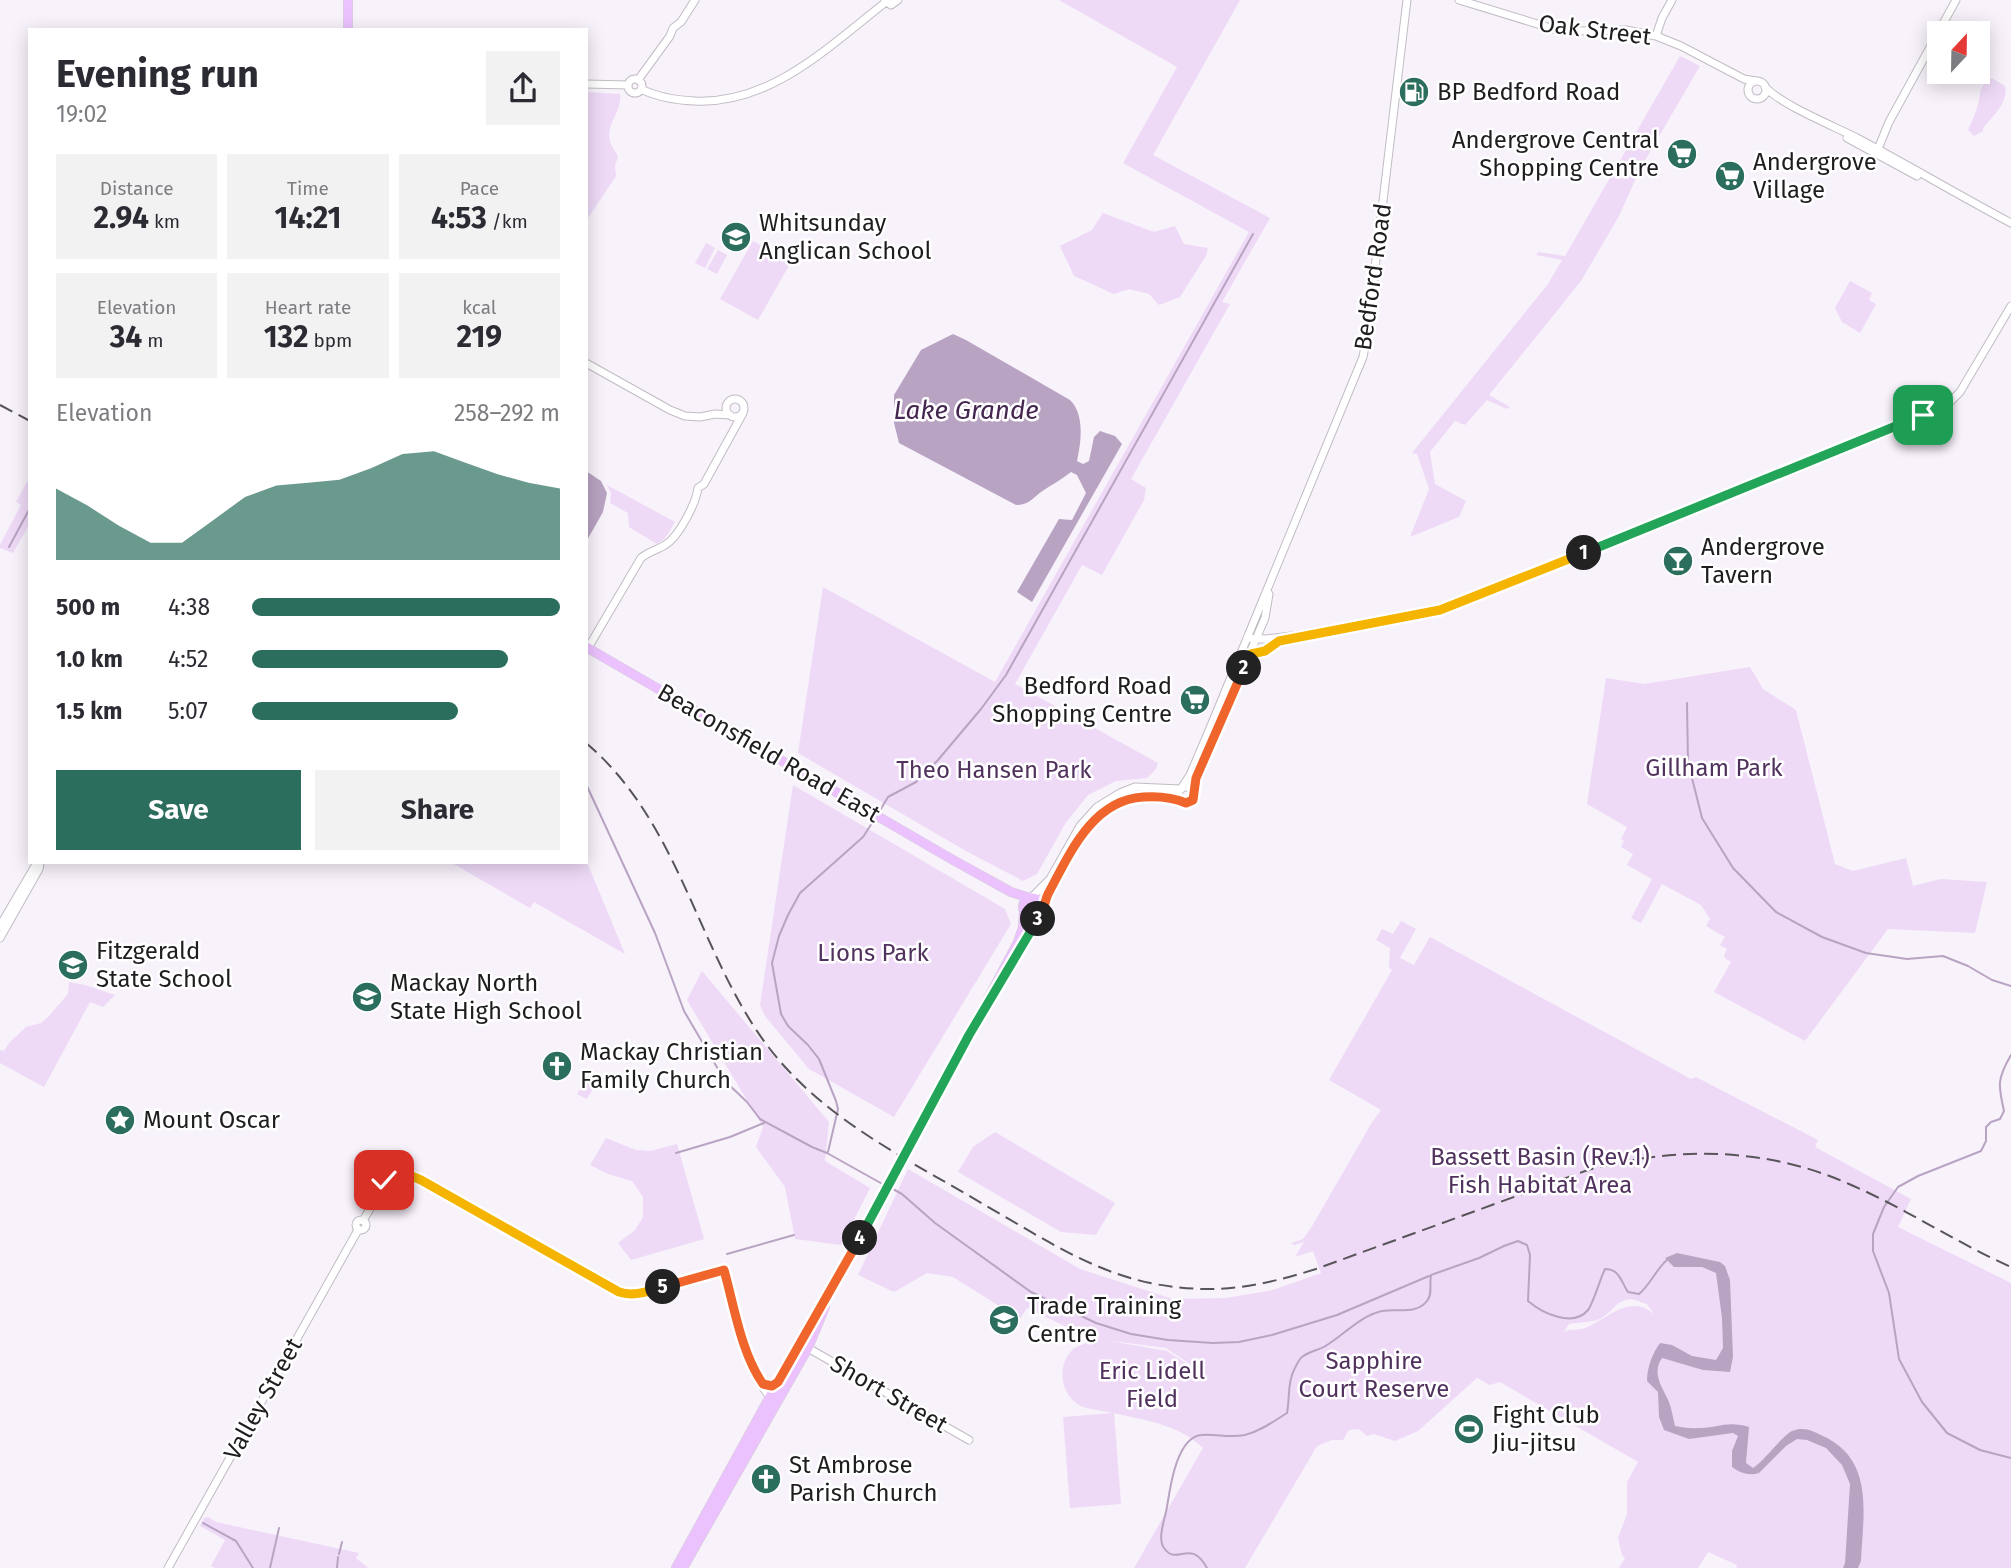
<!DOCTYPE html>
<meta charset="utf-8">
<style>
:root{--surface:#fff;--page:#f2f2f3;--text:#2b2b33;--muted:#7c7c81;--accent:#2c6e5d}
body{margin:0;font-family:"Fira Sans",sans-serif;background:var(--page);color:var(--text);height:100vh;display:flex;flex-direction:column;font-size:26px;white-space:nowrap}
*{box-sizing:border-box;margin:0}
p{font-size:23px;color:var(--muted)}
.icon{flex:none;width:38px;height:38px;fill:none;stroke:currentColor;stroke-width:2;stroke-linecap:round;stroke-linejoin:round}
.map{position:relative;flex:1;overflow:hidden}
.panel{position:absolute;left:28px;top:28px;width:560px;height:836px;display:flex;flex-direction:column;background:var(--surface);border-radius:0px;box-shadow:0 4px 18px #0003}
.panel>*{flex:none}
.needle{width:46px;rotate:22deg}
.fabs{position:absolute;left:1927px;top:21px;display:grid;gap:14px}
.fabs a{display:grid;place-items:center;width:63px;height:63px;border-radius:0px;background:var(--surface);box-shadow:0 4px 18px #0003;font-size:35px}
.pin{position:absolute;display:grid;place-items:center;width:60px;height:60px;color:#fff;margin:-30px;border-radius:14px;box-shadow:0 4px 10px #0006}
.km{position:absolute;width:35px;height:35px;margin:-18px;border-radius:50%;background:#222;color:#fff;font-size:19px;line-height:35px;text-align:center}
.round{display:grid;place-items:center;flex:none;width:74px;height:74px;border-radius:0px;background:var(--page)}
.headline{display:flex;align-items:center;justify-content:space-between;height:119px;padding:0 28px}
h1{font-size:38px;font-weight:700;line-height:52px}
.metrics{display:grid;grid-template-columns:repeat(3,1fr);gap:10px;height:119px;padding:7px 28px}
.metrics div{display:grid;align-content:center;border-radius:0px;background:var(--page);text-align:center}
.metrics b{font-size:30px;font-weight:700}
.metrics small{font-size:19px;font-weight:400}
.metrics p{font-size:19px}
.chart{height:196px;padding:14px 28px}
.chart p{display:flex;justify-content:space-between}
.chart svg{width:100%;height:126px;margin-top:7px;fill:var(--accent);opacity:.7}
.button{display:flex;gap:14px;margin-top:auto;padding:14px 28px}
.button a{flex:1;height:80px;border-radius:0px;background:var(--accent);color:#fff;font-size:28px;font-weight:700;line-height:80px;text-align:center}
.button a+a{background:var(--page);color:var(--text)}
ul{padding:0 28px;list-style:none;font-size:23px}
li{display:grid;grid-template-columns:112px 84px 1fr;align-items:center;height:52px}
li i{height:18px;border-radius:9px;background:var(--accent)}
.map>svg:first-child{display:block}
.green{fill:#eedaf7;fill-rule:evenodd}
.water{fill:#b9a3c3}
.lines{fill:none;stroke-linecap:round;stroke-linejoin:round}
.stream{stroke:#b9a3c3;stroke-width:2}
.minor-casing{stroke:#c1bcc4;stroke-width:9}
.major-casing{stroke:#d2d2d2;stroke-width:10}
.minor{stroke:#fff;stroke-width:7}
.major{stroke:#ecc2fe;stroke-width:9}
.rail{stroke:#585559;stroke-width:2;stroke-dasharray:14 7;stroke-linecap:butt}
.major-bridge-casing{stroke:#d2d2d2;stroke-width:10;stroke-linecap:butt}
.major-bridge{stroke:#ecc2fe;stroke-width:9}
.split-1-casing{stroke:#fff;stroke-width:14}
.split-2-casing{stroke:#fff;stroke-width:14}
.split-3-casing{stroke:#fff;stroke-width:14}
.split-4-casing{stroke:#fff;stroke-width:14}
.split-5-casing{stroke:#fff;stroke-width:14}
.split-6-casing{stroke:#fff;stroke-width:14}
.split-1{stroke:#22a559;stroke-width:9}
.split-2{stroke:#f5b400;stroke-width:9}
.split-3{stroke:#f0652b;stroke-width:9}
.split-4{stroke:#22a559;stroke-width:9}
.split-5{stroke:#f0652b;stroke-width:9}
.split-6{stroke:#f5b400;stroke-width:9}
.labels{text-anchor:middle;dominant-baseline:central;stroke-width:5;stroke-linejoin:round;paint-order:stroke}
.street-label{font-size:24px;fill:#1f1d20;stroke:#fff}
.poi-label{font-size:24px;fill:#1f1d20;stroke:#fff;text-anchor:start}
.park-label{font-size:24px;fill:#51325e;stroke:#fff}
.water-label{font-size:26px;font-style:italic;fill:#442650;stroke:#fff}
</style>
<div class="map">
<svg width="2011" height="1568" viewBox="0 0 2011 1568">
<rect width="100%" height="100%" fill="#f8f2fb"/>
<path class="green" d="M1059,0H1240L1153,155L1270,218L1222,302L1230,304L1131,479L1146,488L1144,500L1102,575L1082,565L1015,684L1158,763L1156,769L1147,778L1116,781L1088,795L1065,824L1037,874L1023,881L966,851L798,753L823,587L995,682L1249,232L1123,163L1177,67Z
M1680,56L1700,66L1640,169L1619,216L1581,281L1489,395L1510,407L1507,409L1487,400L1465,425L1455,421L1430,452L1435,484L1466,501L1459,517L1410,537L1429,489L1417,454L1412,453L1548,284L1562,260L1536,255L1538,252L1565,256Z
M1992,78L2005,86C2009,102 1992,117 1983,128V131L1974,136L1968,130C1971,123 1975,115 1977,108C1982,95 1976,88 1992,78Z
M586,92L620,94C623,111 605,124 610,141C611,147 616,151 618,157L615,165L616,176L586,221Z
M1103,213L1154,232L1175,226L1184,244L1208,248L1206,256L1180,297L1159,305L1149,294L1129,289L1114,294L1074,276L1060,246L1092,230Z
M753,241L791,262L758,320L720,299Z
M706,243L715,248L705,268L695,263Z
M718,250L727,255L717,274L707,269Z
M1850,281L1872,293L1869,300L1876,304L1860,333L1842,322L1835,308Z
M30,476V523L13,553L0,548V545L21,505L16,502Z
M607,485L675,522L666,537L657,544L629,527L628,513L610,503L611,493Z
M1750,667L1763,689L1796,710L1835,864L1853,871L1906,858L1913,886L1941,879L1987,882L1975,933L1888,929L1805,1041L1714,992L1731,962L1725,958L1724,955L1727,949L1720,945L1725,937L1706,926L1710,919L1701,905L1662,884L1641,923L1631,918L1652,879L1627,865L1633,854L1621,847L1624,841L1621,839L1627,827L1587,804L1606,678L1644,684Z
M793,785L1005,909L1011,924L894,1117L809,1069L765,1016L760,1005Z
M586,860L625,954L534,902L530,908L452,863H586Z
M1401,921L1416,929L1400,958L1414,965L1430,937L1691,1079L1696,1077L1818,1140L1815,1147L1911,1199L1898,1227L2011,1283V1568H1736L1737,1565L1708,1552L1698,1568H1619L1625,1558L1622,1555L1618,1538L1627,1514V1482L1638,1462L1500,1382L1490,1385L1477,1378L1418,1431L1395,1441L1374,1434L1367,1436L1359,1429L1349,1430L1343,1440H1332L1317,1446L1245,1568H1134L1203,1448C1178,1424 1147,1421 1114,1413L1121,1504L1070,1508L1063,1417L1112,1413C1102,1410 1088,1410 1079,1405C1060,1394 1057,1366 1072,1350C1078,1345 1091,1342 1098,1338L1071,1329L1027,1308L1020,1319L953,1277L927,1273L894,1292L858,1275L908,1169L1080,1269L1173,1299L1226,1298L1273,1290L1321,1273L1313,1251L1295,1257L1304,1242L1294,1245L1291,1243L1303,1239L1311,1228L1371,1124L1381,1110L1329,1080L1392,970L1389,968L1390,948L1376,940L1382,929L1393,934ZM1632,1299L1647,1304L1654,1314C1629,1293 1608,1319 1585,1328C1578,1331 1570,1328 1564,1332L1569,1324C1579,1322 1595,1323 1603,1317C1616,1309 1614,1301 1632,1299ZM1105,1340L1166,1348L1190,1364L1197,1384L1189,1365L1167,1351Z
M702,971L829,1122L825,1161L870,1188L841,1245L795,1239L785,1187L756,1147L763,1127L687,1000Z
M69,982L85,985L115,995L103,1007L90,1002L44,1087L0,1063V1050L4,1051L9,1043L26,1027L41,1023L48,1017L68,994Z
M587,1076L597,1081L587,1099L577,1094Z
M995,1132L1115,1203L1096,1235L1061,1232L958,1172L973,1147Z
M606,1138L636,1150L650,1151L677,1144L704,1239L631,1260L618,1243L635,1230L643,1217V1197L632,1181L608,1174L590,1165Z
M208,1517L216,1522L359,1553L356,1558L368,1568H215L211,1566L225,1540L200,1526L204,1518Z"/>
<path class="water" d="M953,334L966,340L1070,400C1085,414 1081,443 1077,461L1083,464L1089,461L1094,437L1100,431L1115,436L1122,444L1032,602L1017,592L1059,519L1072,520L1086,493L1077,475L1071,472C1061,480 1051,485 1041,492C1032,499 1028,505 1016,505L899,443L894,423V395L921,350Z
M586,471L601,481L607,493L603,512L586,542Z
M1677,1253L1720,1262L1725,1266L1730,1280L1733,1357L1730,1372L1703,1370L1662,1358C1651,1374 1663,1388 1669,1402C1672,1410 1673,1418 1675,1426C1682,1427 1690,1429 1698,1428C1717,1428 1729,1420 1749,1427L1746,1463L1753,1468C1765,1460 1782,1436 1792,1431C1804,1426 1813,1431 1823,1436C1875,1460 1863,1514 1861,1561L1858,1568H1843L1845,1563L1850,1484L1842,1465L1826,1448L1807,1440L1797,1439L1786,1446L1759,1473C1749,1476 1740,1473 1732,1467V1451L1738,1436L1733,1433L1689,1439L1664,1430L1659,1417L1658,1392L1647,1381C1647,1368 1652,1354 1660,1343L1672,1345L1692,1356L1716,1360L1723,1348L1722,1318L1716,1273L1702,1267H1674L1665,1258Z"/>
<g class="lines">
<path class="stream" d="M9,547L30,508
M1687,703L1688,762L1702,818L1733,868L1776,912L1822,937L1866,953L1907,959L1943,956L1968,966L1992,980L2011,986
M586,784L655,933L684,1011L725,1081L747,1102L760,1119L812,1147L827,1153L886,1186
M879,812L888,797L916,782L938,760L981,709L1006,675L1253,234
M2011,1055C1997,1079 1998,1085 2004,1111L2000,1119L1991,1122L1986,1127V1141L1981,1151L1918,1176L1898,1187L1884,1207L1873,1234V1251L1889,1293L1899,1359L1922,1402L1947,1433L1980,1450L2011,1458
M828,1152L838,1109L836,1101L819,1059L808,1045L788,1026L781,1014L772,963L779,936L788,915L800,893L863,837L874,820
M676,1153L730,1137L764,1123
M891,1188L902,1194L935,1223L1031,1292L1096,1323L1131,1334L1168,1340L1213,1343L1239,1342L1272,1335L1337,1315L1429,1276
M727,1254L794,1235
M203,1523L236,1541L253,1568
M339,1554L342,1542
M270,1568L279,1528
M337,1568L338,1557
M1207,1568C1190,1537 1177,1567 1164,1548C1157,1538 1165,1519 1167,1507C1170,1487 1177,1436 1202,1435C1217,1434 1230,1438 1245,1435C1261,1431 1274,1421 1287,1413C1290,1399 1287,1383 1294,1370C1296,1366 1299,1359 1302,1357C1309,1351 1320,1350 1327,1345C1345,1334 1360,1316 1382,1311C1397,1308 1416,1315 1427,1301C1433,1294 1429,1284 1431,1275L1479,1258L1504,1246L1518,1241L1527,1245L1530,1255L1528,1301C1542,1313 1573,1328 1588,1310C1593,1304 1600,1279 1605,1269C1620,1269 1621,1282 1628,1292L1639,1294C1651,1284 1656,1269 1668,1259"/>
<g class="minor-casing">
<path id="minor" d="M885,0L891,5L898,0
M1459,0L1554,29L1576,31L1626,30L1656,36L1681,46L1744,79L1756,81
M1656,36L1662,18L1672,0
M628 86a7 7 0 1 1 14 0a7 7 0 1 1-14 0Z
M638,80L670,36L673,28L681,22L695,0
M1748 90a9 9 0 1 1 18 0a9 9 0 1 1-18 0Z
M586,84L628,85
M1765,87C1783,106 1834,126 1859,139C1910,166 1960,196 2011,223
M641,89C657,97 675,100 694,101C771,105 829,46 886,2
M1847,138L1917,176
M1873,153L1878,149L1889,122L1956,0
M586,363L670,410L685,416L700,417L715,414L730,415
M726 408a9 9 0 1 1 18 0a9 9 0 1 1-18 0Z
M1247,638L1266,639L1324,632L1440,610L1634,534L1939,409L1951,401L1960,392L2011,306
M588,648L641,558C648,552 657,550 665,545C679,537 696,503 698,488L704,484L743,413
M1249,655L1254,652L1265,651L1279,641
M1178 795a8 8 0 1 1 16 0a8 8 0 1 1-16 0Z
M1181,789L1190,775L1210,728L1363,357L1367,335L1407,0
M1194,793L1196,778L1265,618L1269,594
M1031,898L1050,879L1080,826L1097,807L1120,793L1135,787L1181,789
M1041,905C1042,891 1054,884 1060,872C1090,821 1112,782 1180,800
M1033,924L1044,911L1048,895
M0,926L35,866L39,863
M0,938L39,869L40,863
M395,1164L417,1177
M392,1168L421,1180L613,1289L627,1295L724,1270C734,1306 745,1369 770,1397
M356 1225a5 5 0 1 1 10 0a5 5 0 1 1-10 0Z
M363,1221L381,1189L398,1165
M808,1348L969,1440
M168,1568L358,1230"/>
</g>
<g class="major-casing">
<path id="major" d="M348,30V0
M586,647L953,860L1011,892L1030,898
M1023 907a9 9 0 1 1 18 0a9 9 0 1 1-18 0Z
M1012,964L1022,946L1030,921L1036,914
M910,1146L1018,942L1023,927L1024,910
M676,1568L807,1329L883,1197
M683,1568L808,1348L825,1307"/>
</g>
<use href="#minor" class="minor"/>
<use href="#major" class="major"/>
<path class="rail" d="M0,405L30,421
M586,743C674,817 695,936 755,1028C810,1113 899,1154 983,1204C1038,1235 1091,1272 1155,1284C1216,1295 1258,1287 1316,1269L1588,1170C1675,1146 1766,1147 1849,1184C1905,1208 1955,1242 2011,1267"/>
<g class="major-bridge-casing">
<path id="major-bridge" d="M883,1197L910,1146"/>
</g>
<use href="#major-bridge" class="major-bridge"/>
</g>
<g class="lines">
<g class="split-1-casing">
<path id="split-1" d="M1584,553L1923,415"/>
</g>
<g class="split-2-casing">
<path id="split-2" d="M1244,668L1251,654L1265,651L1279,641L1440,610L1584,553"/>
</g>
<g class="split-3-casing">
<path id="split-3" d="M1038,919C1046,911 1043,904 1048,894C1069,855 1092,800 1143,797C1158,796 1172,797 1186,803L1193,800L1196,778L1244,668"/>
</g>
<g class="split-4-casing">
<path id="split-4" d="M860,1238L969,1035L1038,919"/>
</g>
<g class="split-5-casing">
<path id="split-5" d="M663,1287L724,1270C734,1305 741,1353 763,1384L772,1386L778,1382L860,1238"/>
</g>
<g class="split-6-casing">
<path id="split-6" d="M384,1180L392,1168L421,1180L619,1292C634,1297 649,1291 663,1287"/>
</g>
<use href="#split-1" class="split-1"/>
<use href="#split-2" class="split-2"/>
<use href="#split-3" class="split-3"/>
<use href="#split-4" class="split-4"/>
<use href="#split-5" class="split-5"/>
<use href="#split-6" class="split-6"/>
</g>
<defs>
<g id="fuel-disc" transform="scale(1.575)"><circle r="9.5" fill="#2c6e5d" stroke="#fff"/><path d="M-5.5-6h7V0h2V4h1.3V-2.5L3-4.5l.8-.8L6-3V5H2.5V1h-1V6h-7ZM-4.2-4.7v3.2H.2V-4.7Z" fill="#fff"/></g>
<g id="supermarket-disc" transform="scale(1.575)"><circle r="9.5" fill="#2c6e5d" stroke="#fff"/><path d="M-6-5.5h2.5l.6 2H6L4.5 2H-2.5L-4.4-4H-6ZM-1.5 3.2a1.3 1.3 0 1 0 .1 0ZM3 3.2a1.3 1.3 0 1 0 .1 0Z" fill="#fff"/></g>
<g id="school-disc" transform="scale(1.575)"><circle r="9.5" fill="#2c6e5d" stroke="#fff"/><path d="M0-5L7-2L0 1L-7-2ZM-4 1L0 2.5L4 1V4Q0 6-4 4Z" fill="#fff"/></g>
<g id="bar-disc" transform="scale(1.575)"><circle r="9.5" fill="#2c6e5d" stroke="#fff"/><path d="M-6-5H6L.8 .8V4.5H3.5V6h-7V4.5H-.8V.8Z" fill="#fff"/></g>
<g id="church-disc" transform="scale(1.575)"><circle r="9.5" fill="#2c6e5d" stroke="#fff"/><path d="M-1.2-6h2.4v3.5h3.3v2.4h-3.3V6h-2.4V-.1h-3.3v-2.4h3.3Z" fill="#fff"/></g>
<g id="sight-disc" transform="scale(1.575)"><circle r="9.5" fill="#2c6e5d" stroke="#fff"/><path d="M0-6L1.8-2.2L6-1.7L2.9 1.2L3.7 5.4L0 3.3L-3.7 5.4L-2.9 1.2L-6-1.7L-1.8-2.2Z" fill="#fff"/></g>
<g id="university-disc" transform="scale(1.575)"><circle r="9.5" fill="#2c6e5d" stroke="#fff"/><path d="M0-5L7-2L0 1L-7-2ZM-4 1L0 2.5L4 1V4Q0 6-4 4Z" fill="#fff"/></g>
<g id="stadium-disc" transform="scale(1.575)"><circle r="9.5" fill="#2c6e5d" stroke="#fff"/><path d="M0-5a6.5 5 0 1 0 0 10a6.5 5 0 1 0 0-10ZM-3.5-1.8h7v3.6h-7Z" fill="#fff"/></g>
</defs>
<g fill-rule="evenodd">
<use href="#fuel-disc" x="1414" y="92"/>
<use href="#supermarket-disc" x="1682" y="154"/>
<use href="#supermarket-disc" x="1730" y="176"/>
<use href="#school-disc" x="736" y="237"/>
<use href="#bar-disc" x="1678" y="561"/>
<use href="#supermarket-disc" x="1195" y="700"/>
<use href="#school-disc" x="73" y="965"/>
<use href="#school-disc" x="367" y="997"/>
<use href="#church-disc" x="557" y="1066"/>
<use href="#sight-disc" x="120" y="1120"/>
<use href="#university-disc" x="1004" y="1320"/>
<use href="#stadium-disc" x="1469" y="1429"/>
<use href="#church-disc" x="766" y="1479"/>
</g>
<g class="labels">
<g class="street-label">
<text transform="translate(1595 30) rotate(7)">Oak Street</text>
<text transform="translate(1373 277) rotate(-82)">Bedford Road</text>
<text transform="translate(769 753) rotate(30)">Beaconsfield Road East</text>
<text transform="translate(889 1394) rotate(30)">Short Street</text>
<text transform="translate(263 1399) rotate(-61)">Valley Street</text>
</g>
<g class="poi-label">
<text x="1437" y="92">BP Bedford Road</text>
<text x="1659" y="140" text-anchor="end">Andergrove Central<tspan x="1659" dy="28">Shopping Centre</tspan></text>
<text x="1753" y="162">Andergrove<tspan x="1753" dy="28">Village</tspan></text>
<text x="759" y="223">Whitsunday<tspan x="759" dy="28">Anglican School</tspan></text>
<text x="1701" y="547">Andergrove<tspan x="1701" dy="28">Tavern</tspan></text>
<text x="1172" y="686" text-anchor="end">Bedford Road<tspan x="1172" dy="28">Shopping Centre</tspan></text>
<text x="96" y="951">Fitzgerald<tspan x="96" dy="28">State School</tspan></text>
<text x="390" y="983">Mackay North<tspan x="390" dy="28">State High School</tspan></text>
<text x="580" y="1052">Mackay Christian<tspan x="580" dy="28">Family Church</tspan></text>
<text x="143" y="1120">Mount Oscar</text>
<text x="1027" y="1306">Trade Training<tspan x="1027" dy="28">Centre</tspan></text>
<text x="1492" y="1415">Fight Club<tspan x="1492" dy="28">Jiu-jitsu</tspan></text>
<text x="789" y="1465">St Ambrose<tspan x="789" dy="28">Parish Church</tspan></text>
</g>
<g class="park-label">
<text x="1714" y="768">Gillham Park</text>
<text x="994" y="770">Theo Hansen Park</text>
<text x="873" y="953">Lions Park</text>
<text x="1540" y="1157">Bassett Basin (Rev.1)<tspan x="1540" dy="28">Fish Habitat Area</tspan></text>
<text x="1374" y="1361">Sapphire<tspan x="1374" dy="28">Court Reserve</tspan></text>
<text x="1152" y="1371">Eric Lidell<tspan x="1152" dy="28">Field</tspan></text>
</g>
<g class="water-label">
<text x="966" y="410">Lake Grande</text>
</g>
</g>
</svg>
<div class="fabs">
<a><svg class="needle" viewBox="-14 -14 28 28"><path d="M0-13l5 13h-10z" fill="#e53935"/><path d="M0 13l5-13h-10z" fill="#7c7c81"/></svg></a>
</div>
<div class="pin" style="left:1923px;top:415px;background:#1e9e55"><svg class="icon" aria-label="arrive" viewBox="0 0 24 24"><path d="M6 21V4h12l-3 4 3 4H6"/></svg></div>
<div class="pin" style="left:384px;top:1180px;background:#d93025"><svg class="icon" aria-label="check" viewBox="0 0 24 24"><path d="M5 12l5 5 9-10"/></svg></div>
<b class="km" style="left:1584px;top:553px">1</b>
<b class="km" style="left:1244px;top:668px">2</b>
<b class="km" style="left:1038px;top:919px">3</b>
<b class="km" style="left:860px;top:1238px">4</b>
<b class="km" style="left:663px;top:1287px">5</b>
<section class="panel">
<div class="headline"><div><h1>Evening run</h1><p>19:02</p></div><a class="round"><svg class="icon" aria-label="share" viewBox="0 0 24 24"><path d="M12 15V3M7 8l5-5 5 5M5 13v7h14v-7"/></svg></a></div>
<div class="metrics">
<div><p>Distance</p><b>2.94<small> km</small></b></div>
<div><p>Time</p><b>14:21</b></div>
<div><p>Pace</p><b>4:53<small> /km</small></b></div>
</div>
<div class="metrics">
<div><p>Elevation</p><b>34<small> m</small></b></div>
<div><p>Heart rate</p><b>132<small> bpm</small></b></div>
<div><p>kcal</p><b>219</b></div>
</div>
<div class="chart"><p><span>Elevation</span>258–292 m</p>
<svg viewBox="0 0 160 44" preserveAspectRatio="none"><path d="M0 44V19L10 25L20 32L30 38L40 38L50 30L60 22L70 18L80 17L90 16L100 12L110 7L120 6L130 10L140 14L150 17L160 19V44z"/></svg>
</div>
<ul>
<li><b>500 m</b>4:38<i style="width:100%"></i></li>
<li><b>1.0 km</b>4:52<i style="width:83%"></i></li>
<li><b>1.5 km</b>5:07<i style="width:67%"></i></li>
</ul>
<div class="button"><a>Save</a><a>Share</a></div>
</section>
</div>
